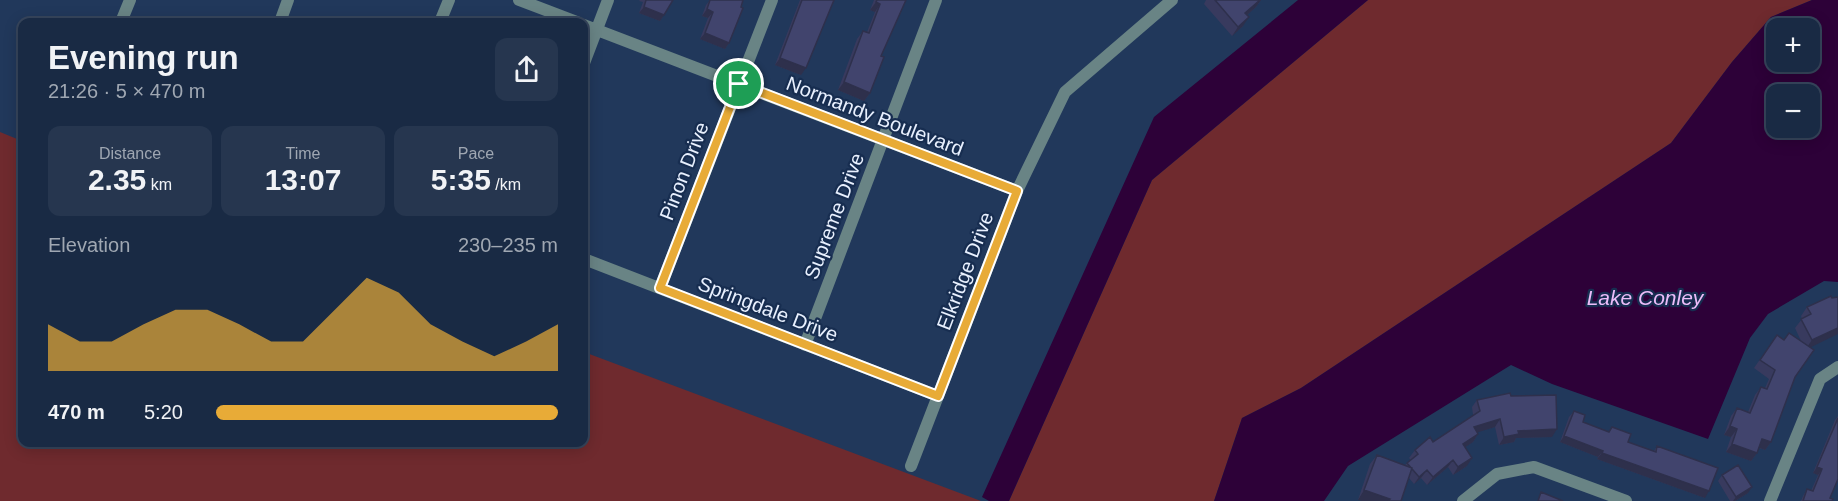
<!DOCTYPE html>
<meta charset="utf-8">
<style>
:root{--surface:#192a44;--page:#26364f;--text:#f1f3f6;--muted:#9fa7b2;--line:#37465d;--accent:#e8ab37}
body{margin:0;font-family:Helvetica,sans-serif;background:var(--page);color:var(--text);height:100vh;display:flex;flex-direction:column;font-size:22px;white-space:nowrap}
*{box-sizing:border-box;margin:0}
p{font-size:20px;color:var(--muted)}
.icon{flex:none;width:33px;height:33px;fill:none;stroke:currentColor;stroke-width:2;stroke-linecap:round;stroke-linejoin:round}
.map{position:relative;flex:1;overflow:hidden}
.details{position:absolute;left:18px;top:18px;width:570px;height:429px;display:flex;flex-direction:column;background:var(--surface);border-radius:12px;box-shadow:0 3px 15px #0003,0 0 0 2px var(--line)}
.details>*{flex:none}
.tools{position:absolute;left:1766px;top:18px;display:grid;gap:12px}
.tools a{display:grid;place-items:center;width:54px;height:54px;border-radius:12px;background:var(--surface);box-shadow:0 3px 15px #0003,0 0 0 2px var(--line);font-size:30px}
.pin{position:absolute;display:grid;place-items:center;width:51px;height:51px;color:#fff;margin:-26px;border:3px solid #fff;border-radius:50%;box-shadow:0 2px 6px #0007}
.round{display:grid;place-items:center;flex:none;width:63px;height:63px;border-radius:12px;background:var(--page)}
.headline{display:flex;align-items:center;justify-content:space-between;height:102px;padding:0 30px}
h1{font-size:33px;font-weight:700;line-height:45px}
.stats{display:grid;grid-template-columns:repeat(3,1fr);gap:9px;height:102px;padding:6px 30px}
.stats div{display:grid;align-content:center;border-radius:12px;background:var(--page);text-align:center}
.stats b{font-size:30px;font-weight:700}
.stats small{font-size:16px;font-weight:400}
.stats p{font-size:16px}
.chart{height:168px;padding:12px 30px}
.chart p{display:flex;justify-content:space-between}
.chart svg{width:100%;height:108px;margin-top:6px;fill:var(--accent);opacity:.7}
ul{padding:0 30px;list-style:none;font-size:20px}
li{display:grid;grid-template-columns:96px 72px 1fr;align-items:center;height:45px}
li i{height:15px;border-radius:8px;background:var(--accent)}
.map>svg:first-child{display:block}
.green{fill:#6f2a2e}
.water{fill:#2d0138;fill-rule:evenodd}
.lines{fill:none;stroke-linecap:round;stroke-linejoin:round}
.street{stroke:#698485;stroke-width:12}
.wall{fill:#383a5e}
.shaded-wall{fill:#2e304c}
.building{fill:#41446d;stroke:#2e304c;stroke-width:1.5}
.route-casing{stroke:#fff;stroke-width:12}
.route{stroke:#e8ab37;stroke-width:8}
.labels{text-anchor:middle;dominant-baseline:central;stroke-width:4.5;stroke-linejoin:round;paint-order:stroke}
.street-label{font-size:20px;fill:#e8f0fe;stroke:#172d50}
.water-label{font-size:21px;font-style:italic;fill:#ecbcf9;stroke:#172d50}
</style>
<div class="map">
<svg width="1838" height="501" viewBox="0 0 1838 501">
<rect width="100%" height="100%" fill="#21385b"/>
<path class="green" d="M1368,0H1812L1771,17L1732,62L1671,143L1301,388L1242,418L1214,501H1009L1152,180Z
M0,132L22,141V442H584V352L981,501H0Z"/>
<path class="water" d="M1298,0H1368L1152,180L1009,501H989L982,497L1154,117Z
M1812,0H1838V282L1824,281L1768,314L1750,338L1708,439L1552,384L1511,365L1348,466L1324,501H1214L1242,418L1301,388L1671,143L1732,62L1771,17ZM1776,28H1809V62H1776ZM1776,94H1809V128H1776Z"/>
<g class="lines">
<path class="street" d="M519,0L577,22
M121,22L130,0
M280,22L288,0
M440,22L449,0
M584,25L1017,191
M584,63L608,0
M584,259L938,396
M660,288L772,0
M805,345L936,0
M911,466L1017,191L1065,92L1172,0
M1463,501L1497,474L1534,467L1626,501
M1770,501L1820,379L1838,367"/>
</g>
<path class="wall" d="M640,0H673L660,21L639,13L643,2L639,1Z
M710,0L729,43L725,49L700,39L708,18L702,16L706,5Z
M800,0H834L801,75L775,65Z
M874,0H906L881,56L870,93L864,101L838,90L857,39L863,31L867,32L875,12L870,10Z
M1206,0H1261L1256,7L1247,15L1243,26L1232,36L1204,4Z
M1831,296L1810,347L1795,377L1771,442L1765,450L1759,448L1757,453L1751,461L1726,452L1731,437L1724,435L1731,416L1737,408L1748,412L1755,395L1761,387L1765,388L1769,379L1754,368L1777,335L1784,340L1801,341L1795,328L1802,319L1801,316L1807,307Z
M1511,396L1552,437L1516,438L1514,442L1499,445L1495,427L1477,432L1478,434L1473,442L1465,447L1467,466L1453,475L1448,467L1427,485L1421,478L1414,484L1409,478L1358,500L1370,464L1377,455L1405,465L1411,460L1409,458L1415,450L1433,442L1473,415L1472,407L1477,400Z
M1574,411L1583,422L1608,432L1612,427L1628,442L1654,451L1657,446L1705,498L1597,459L1598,457L1560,442L1569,417Z
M1838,416V479L1830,498L1832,501H1801L1803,496L1807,489L1811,491L1818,475L1813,473L1835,420Z
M1722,475L1748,493L1735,501H1730L1718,481Z"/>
<path class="shaded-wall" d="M1260,0H1261L1256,7L1239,22L1245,13Z
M876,2L880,4L875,12L870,10Z
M644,7L664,15L660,21L639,13Z
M707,9L713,12L708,18L702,16Z
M1249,17L1243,26L1232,36L1238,27Z
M705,33L729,43L725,49L700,39Z
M780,58L806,68L801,75L775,65Z
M844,82L870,93L864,101L838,90Z
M1838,328V334L1805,350L1812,340Z
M1500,419L1495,427L1469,435L1474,427Z
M1730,426L1737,429L1731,437L1724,435Z
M1557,429L1552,437L1516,438L1514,442L1499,445L1504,437L1518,431Z
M1478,434L1473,442L1458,452L1463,444Z
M1564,436L1603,451L1598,457L1560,442Z
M1762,439L1771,442L1765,450L1757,447Z
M1732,444L1757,453L1751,461L1726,452Z
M1602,453L1709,491L1705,498L1597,459Z
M1472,458L1467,466L1453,475L1458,467Z
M1453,460L1448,467L1427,485L1433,477Z
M1817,467L1822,469L1818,475L1813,473Z
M1427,470L1421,478L1414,484L1419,477Z
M1752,487L1748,493L1735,501H1733L1736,497Z
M1364,490L1390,499L1389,501H1362L1358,500Z"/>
<path class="building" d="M646,0H673L664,15L644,7Z
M710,0H743L741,7L743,8L729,43L705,33L713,12L707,9Z
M802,0H834L806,68L780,58Z
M877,0H906L881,56L884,57L870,93L844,82L863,31L869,33L880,4L876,2Z
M1215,0H1260L1245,13L1249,17L1238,27Z
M1831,296L1832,298L1838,297V328L1812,340L1801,319L1811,314L1807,307Z
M1789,333L1814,350L1795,377L1771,442L1762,439L1757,453L1732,444L1737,429L1730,426L1737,408L1750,413L1761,387L1767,389L1775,370L1760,360L1777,335L1784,340Z
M1510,393L1511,396L1556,395L1557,429L1518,431L1519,434L1504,437L1500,419L1474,427L1478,434L1463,444L1472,458L1458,467L1453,460L1433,477L1427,470L1419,477L1407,463L1418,454L1415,450L1430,437L1433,442L1480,411L1477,400Z
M1574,411L1585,415L1583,422L1609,432L1612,427L1631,434L1628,442L1656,452L1657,446L1718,468L1709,491L1602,453L1603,451L1564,436Z
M1838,418V479L1830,498L1833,499L1832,501H1803L1807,489L1813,491L1822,469L1817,467Z
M1377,455L1412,468L1401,501H1388L1390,499L1364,490Z
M1738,465L1752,487L1736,497L1722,475Z
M1541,492L1563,501H1538Z"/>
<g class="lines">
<g class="route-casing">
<path id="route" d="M739,84L1017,191L938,396L660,288Z"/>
</g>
<use href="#route" class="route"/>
</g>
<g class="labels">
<g class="street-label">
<text transform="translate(875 116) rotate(21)">Normandy Boulevard</text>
<text transform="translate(684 171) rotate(-69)">Pinon Drive</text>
<text transform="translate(834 216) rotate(-69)">Supreme Drive</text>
<text transform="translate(965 271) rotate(-69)">Elkridge Drive</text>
<text transform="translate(768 309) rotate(21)">Springdale Drive</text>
</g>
<g class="water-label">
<text x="1645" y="297">Lake Conley</text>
</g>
</g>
</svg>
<div class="tools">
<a>+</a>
<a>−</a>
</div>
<div class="pin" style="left:739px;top:84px;background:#1e9e55"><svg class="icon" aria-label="arrive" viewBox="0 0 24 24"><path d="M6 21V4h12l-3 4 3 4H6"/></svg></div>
<section class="details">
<div class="headline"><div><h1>Evening run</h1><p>21:26 · 5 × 470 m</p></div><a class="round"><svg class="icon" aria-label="share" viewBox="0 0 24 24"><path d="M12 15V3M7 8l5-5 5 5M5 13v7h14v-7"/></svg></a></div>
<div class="stats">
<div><p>Distance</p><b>2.35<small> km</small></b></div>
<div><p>Time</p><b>13:07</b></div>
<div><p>Pace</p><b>5:35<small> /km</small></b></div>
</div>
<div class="chart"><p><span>Elevation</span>230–235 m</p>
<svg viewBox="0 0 160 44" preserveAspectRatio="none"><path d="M0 44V25L10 32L20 32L30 25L40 19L50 19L60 25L70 32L80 32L90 19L100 6L110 12L120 25L130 32L140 38L150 32L160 25V44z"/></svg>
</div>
<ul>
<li><b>470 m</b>5:20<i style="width:100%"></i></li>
</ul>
</section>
</div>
